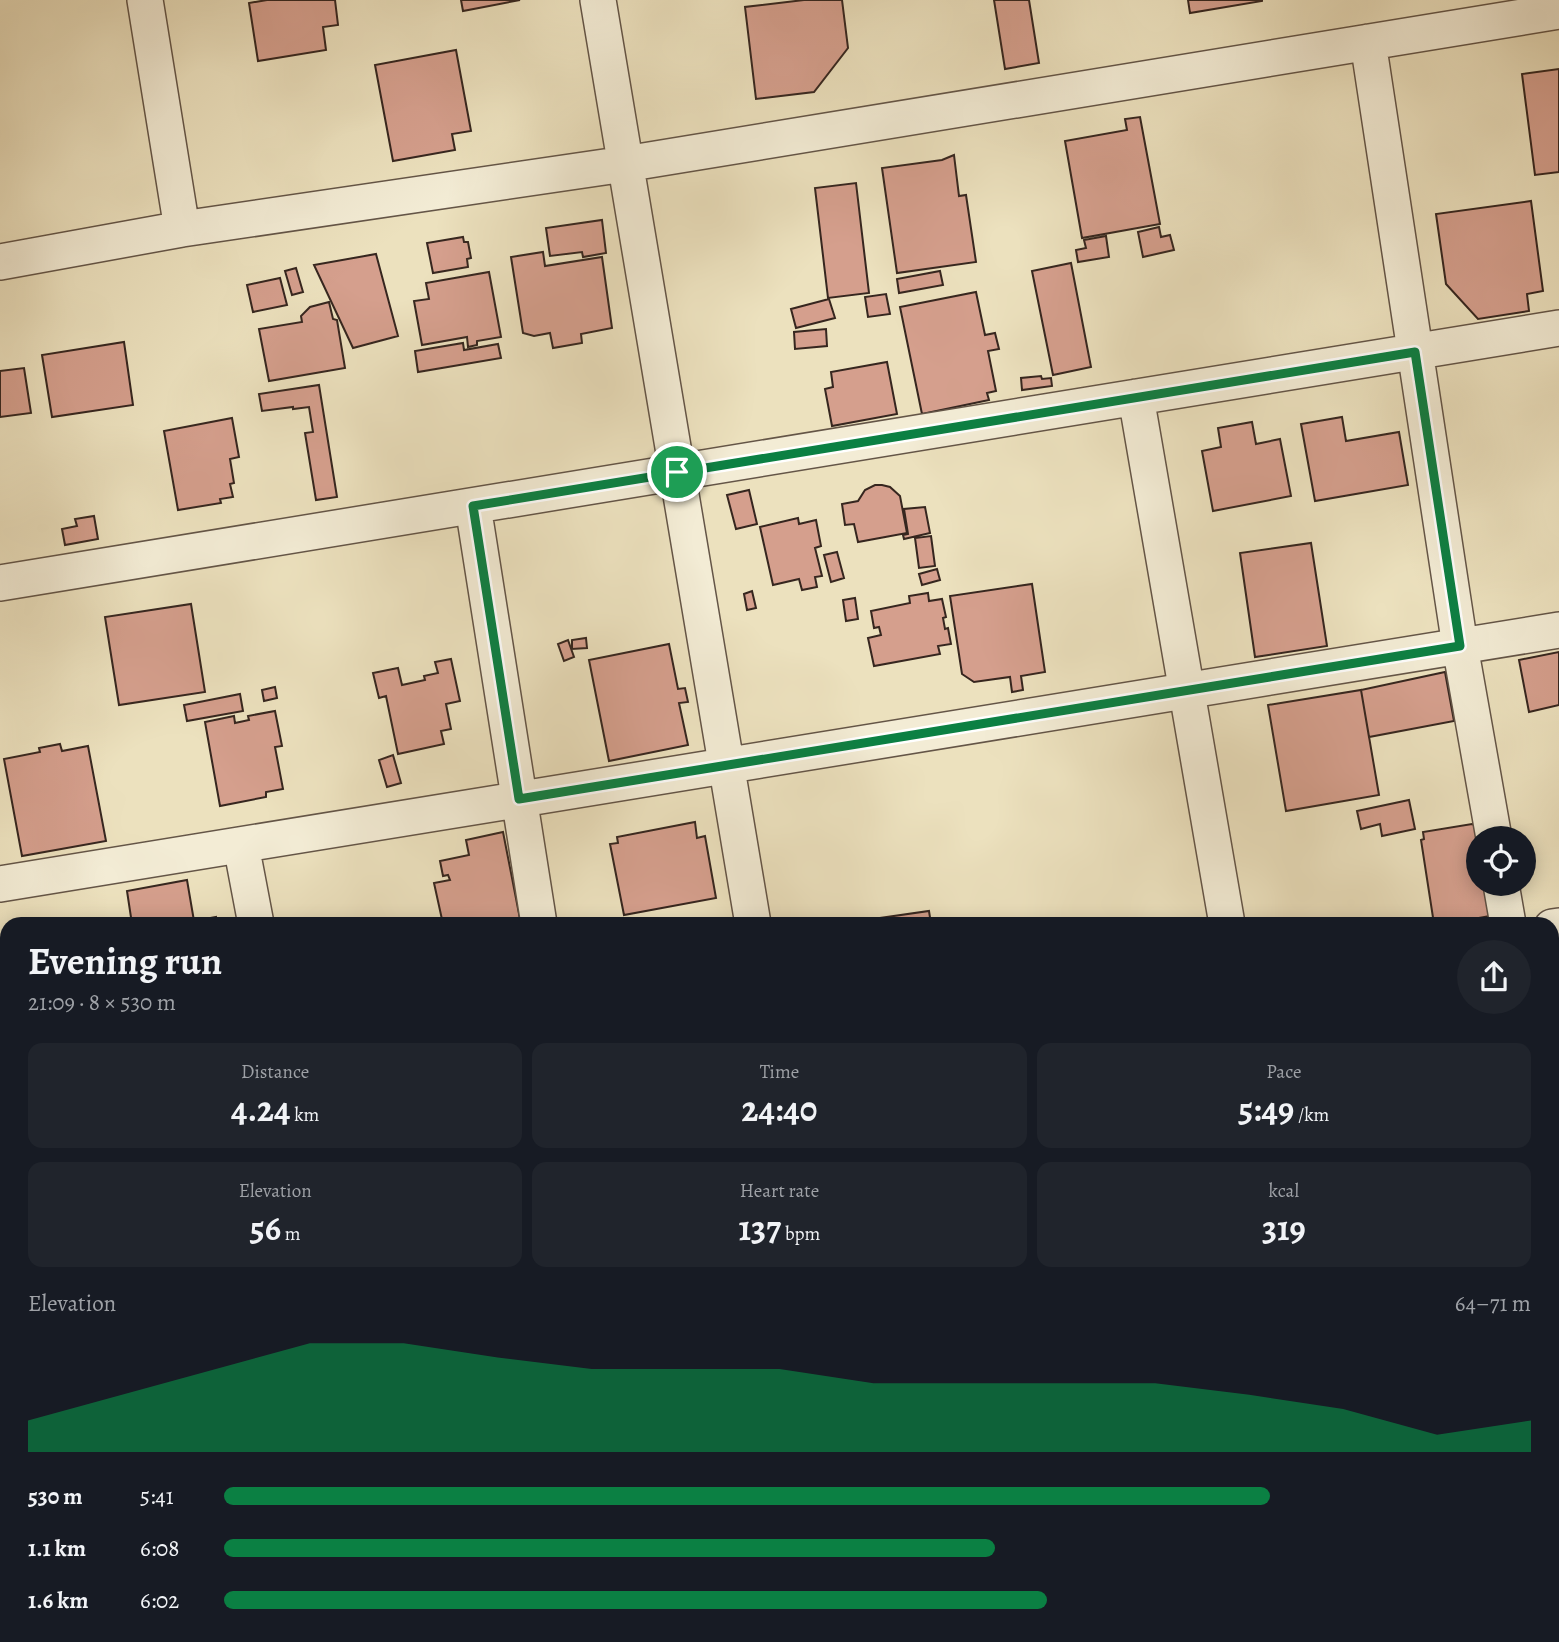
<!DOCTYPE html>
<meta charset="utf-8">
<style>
:root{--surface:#171b24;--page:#20242c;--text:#f1f3f6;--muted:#9ea1a6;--accent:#0b8043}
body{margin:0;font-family:Alegreya,serif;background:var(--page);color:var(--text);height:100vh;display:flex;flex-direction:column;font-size:26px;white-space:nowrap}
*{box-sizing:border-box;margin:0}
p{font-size:23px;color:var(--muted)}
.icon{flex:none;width:38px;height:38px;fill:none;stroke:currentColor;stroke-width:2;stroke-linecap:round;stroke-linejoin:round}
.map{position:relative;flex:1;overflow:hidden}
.drawer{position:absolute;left:0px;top:917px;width:1559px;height:726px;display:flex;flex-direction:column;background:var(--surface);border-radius:21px 21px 0 0;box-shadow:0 4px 18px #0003}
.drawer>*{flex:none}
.controls{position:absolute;left:1466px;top:826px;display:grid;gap:14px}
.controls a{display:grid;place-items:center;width:70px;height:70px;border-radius:50%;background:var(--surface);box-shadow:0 4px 18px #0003;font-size:35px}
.pin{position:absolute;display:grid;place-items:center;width:60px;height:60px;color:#fff;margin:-30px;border:4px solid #fff;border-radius:50%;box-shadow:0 2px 7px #0007}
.round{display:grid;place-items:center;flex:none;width:74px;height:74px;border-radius:37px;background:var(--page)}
.overview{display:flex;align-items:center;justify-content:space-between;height:119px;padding:0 28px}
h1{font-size:38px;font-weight:700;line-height:52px}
.metrics{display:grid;grid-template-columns:repeat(3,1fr);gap:10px;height:119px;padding:7px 28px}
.metrics div{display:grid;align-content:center;border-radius:14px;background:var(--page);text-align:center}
.metrics b{font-size:35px;font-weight:700}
.metrics small{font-size:19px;font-weight:400}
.metrics p{font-size:19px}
.chart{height:196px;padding:14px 28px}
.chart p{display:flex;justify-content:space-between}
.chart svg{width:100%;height:126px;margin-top:7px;fill:var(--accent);opacity:.7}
ul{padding:0 28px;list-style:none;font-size:23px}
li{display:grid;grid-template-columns:112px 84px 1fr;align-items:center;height:52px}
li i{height:18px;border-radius:9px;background:var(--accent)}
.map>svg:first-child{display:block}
.building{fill:#d59f8d;stroke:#36261f;stroke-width:2}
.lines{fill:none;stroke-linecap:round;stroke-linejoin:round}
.minor-casing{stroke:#645547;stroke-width:38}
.minor{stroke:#f3ecd5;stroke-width:35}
.route-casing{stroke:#fff;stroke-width:14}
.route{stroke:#0b8043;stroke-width:9}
</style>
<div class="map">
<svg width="1559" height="1642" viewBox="0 0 1559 1642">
<rect width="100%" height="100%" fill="#ece1be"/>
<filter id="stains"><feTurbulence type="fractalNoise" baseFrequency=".00286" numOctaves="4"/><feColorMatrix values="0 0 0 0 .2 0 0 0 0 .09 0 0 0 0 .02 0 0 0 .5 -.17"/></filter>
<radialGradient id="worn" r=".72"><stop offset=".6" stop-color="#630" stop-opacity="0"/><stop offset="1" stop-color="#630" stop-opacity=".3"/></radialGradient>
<path class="building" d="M267,0H335L338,25L323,27L326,50L258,61L249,3Z
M461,0H520L463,11Z
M804,0H842L848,48L814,92L756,99L745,7Z
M994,0H1029L1039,63L1005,69Z
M1188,0H1262V1L1190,13Z
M456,50L471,131L452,134L455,150L393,161L375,65Z
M1559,69V172L1535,175L1522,74Z
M1140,117L1160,224L1082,238L1065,141L1127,130L1125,119Z
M954,155L959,196L966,195L976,262L897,273L882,168L942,160Z
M856,183L869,293L828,298L815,188Z
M1531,201L1543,291L1527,294L1529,311L1478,319L1446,284L1436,214Z
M602,220L606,253L583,257L582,252L550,256L546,228Z
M1159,227L1161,237L1170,235L1174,250L1143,257L1138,232Z
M1106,236L1109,257L1078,262L1076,250L1086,248L1084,240Z
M463,237L464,242H468L471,258L467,259L468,267L433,273L427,243Z
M543,252L545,266L602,257L612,328L581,334L582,343L553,348L550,333L534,336L523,333L511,257Z
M376,254L398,336L353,348L314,265Z
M1071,263L1091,367L1053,375L1032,271Z
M296,268L303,292L292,295L285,271Z
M940,271L943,285L899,293L897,279Z
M489,272L501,337L477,341V345L468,347L467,337L422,345L414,301L429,299L426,283Z
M280,278L287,305L253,312L247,285Z
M976,292L985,335L995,333L999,349L988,351L996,391L987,393L989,400L922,414L900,307Z
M886,294L890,314L868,317L865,297Z
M829,299L835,318L796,328L791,309Z
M329,302L333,319L337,320L345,368L269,381L259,329L302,322L301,316L310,307Z
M826,329L827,346L795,349L794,332Z
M124,342L133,405L52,417L42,355Z
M463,343L464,350L498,344L501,358L418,372L415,351Z
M887,362L897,414L832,426L825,389L833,387L831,372Z
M24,368L31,413L0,417V371Z
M1041,376L1042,379L1051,378L1052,386L1022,390L1021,378Z
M319,385L337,497L316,500L305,433L313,432L309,407L293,409V407L262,411L259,394Z
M1342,417L1346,441L1399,432L1408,485L1315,501L1301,424Z
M232,418L239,457L230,459L234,483L230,484L233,497L220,499L221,503L178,510L164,431Z
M1252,422L1256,444L1280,439L1291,496L1213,511L1202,451L1221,447L1218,428Z
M875,485H882L890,487L900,496L907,533L858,542L854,524L845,525L842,504L858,501L865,490Z
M749,490L757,524L736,529L727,495Z
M925,507L930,533L904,539L903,535L908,534L904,509Z
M94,516L98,539L65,545L62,529L77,526L75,519Z
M798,518L799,524L816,520L821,546L815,548L822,576L815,577L817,587L802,590L799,579L773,585L760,527Z
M931,536L935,566L919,568L915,538Z
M1311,543L1327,646L1255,657L1240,553Z
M837,552L844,578L831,582L824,555Z
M937,569L940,580L922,585L919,574Z
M1032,584L1045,672L1021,676L1023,690L1012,692L1010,677L974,682L962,674L950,596Z
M752,591L756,608L747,610L744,594Z
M928,593L929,601L942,599L946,617L943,618L945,629L948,628L951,644L938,646L940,654L874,666L868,638L881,635L879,627L874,628L871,611L910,603L909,596Z
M855,598L858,619L846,621L843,600Z
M191,604L205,692L119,705L105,617Z
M586,638L587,648L572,649V640Z
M568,640L574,657L564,661L558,644Z
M669,644L678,689L685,688L688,702L679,703L688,745L609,761L589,660Z
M1559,652V705L1529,712L1519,660Z
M451,659L460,701L446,704L451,729L441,731L444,744L398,754L386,696L379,698L373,673L398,668L402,685L425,680L424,676L438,673L435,662Z
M1445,672L1454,721L1369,737L1361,690Z
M275,687L277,698L264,701L262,690Z
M1361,690L1379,795L1286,811L1268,705Z
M240,694L243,711L187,721L184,705Z
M275,711L282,746L275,747L283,789L266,792V797L220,806L205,722L234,716L235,723L249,720L248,716Z
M60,744L62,751L88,746L106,841L22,856L4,759L40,752L39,748Z
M393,755L401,783L387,787L379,760Z
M1409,800L1415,829L1382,836L1380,824L1361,829L1357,811Z
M695,822L697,838L705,836L716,898L624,915L610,844L618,843L617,837Z
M1472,824L1477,826L1479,839V884H1491L1490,916L1445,924H1434L1421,840L1424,839L1423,832Z
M503,832L521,924H443L434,883L450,880L448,875L443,876L440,861L469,855L466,840Z
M187,880L194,921L216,917L217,924H132L127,891Z
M929,911L931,924H838Z
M0,1571L7,1581V1636H46L50,1642H0Z
M263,1636H341L342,1642H264Z
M549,1636H614L615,1642H567V1640L549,1642Z
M653,1636H687L688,1639L668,1642Z"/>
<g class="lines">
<g class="minor-casing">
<path id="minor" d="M145,0L182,229
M598,0L753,924
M1368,42L1460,646L1494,838
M0,262L182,229L625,164L1559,11
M1136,397L1227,924
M473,506L539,924
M0,583L1559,328
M241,845L256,924
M0,884L1559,630
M1501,884L1508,924
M1552,927L1559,926
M0,1080L7,1135
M0,1179L7,1177
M1552,1250L1559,1294
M0,1480L7,1479
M90,1636L91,1642
M873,1636L874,1642
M1351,1636L1352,1642"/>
</g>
<use href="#minor" class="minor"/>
</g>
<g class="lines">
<g class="route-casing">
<path id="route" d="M1415,352L1460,646L519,799L473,506Z"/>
</g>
<use href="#route" class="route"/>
</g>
<rect width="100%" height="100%" filter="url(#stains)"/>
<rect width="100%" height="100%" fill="url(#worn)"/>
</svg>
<div class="controls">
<a><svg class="icon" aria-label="locate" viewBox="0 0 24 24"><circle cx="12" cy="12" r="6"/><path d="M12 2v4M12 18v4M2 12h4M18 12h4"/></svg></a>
</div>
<div class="pin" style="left:677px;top:472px;background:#1e9e55"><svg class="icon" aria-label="arrive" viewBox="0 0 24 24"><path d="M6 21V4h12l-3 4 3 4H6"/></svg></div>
<section class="drawer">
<div class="overview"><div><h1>Evening run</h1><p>21:09 · 8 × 530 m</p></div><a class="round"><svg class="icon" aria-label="share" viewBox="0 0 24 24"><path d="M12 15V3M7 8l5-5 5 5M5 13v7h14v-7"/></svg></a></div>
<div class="metrics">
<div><p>Distance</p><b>4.24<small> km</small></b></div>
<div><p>Time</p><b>24:40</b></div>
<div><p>Pace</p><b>5:49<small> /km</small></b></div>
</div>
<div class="metrics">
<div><p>Elevation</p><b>56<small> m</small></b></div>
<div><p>Heart rate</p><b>137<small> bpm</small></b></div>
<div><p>kcal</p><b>319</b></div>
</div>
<div class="chart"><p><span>Elevation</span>64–71 m</p>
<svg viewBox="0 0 160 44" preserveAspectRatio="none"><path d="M0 44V33L10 24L20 15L30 6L40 6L50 11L60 15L70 15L80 15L90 20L100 20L110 20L120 20L130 24L140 29L150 38L160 33V44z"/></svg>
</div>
<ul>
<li><b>530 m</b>5:41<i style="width:80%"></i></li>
<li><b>1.1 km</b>6:08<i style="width:59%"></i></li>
<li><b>1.6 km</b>6:02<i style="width:63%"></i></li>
</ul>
</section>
</div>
